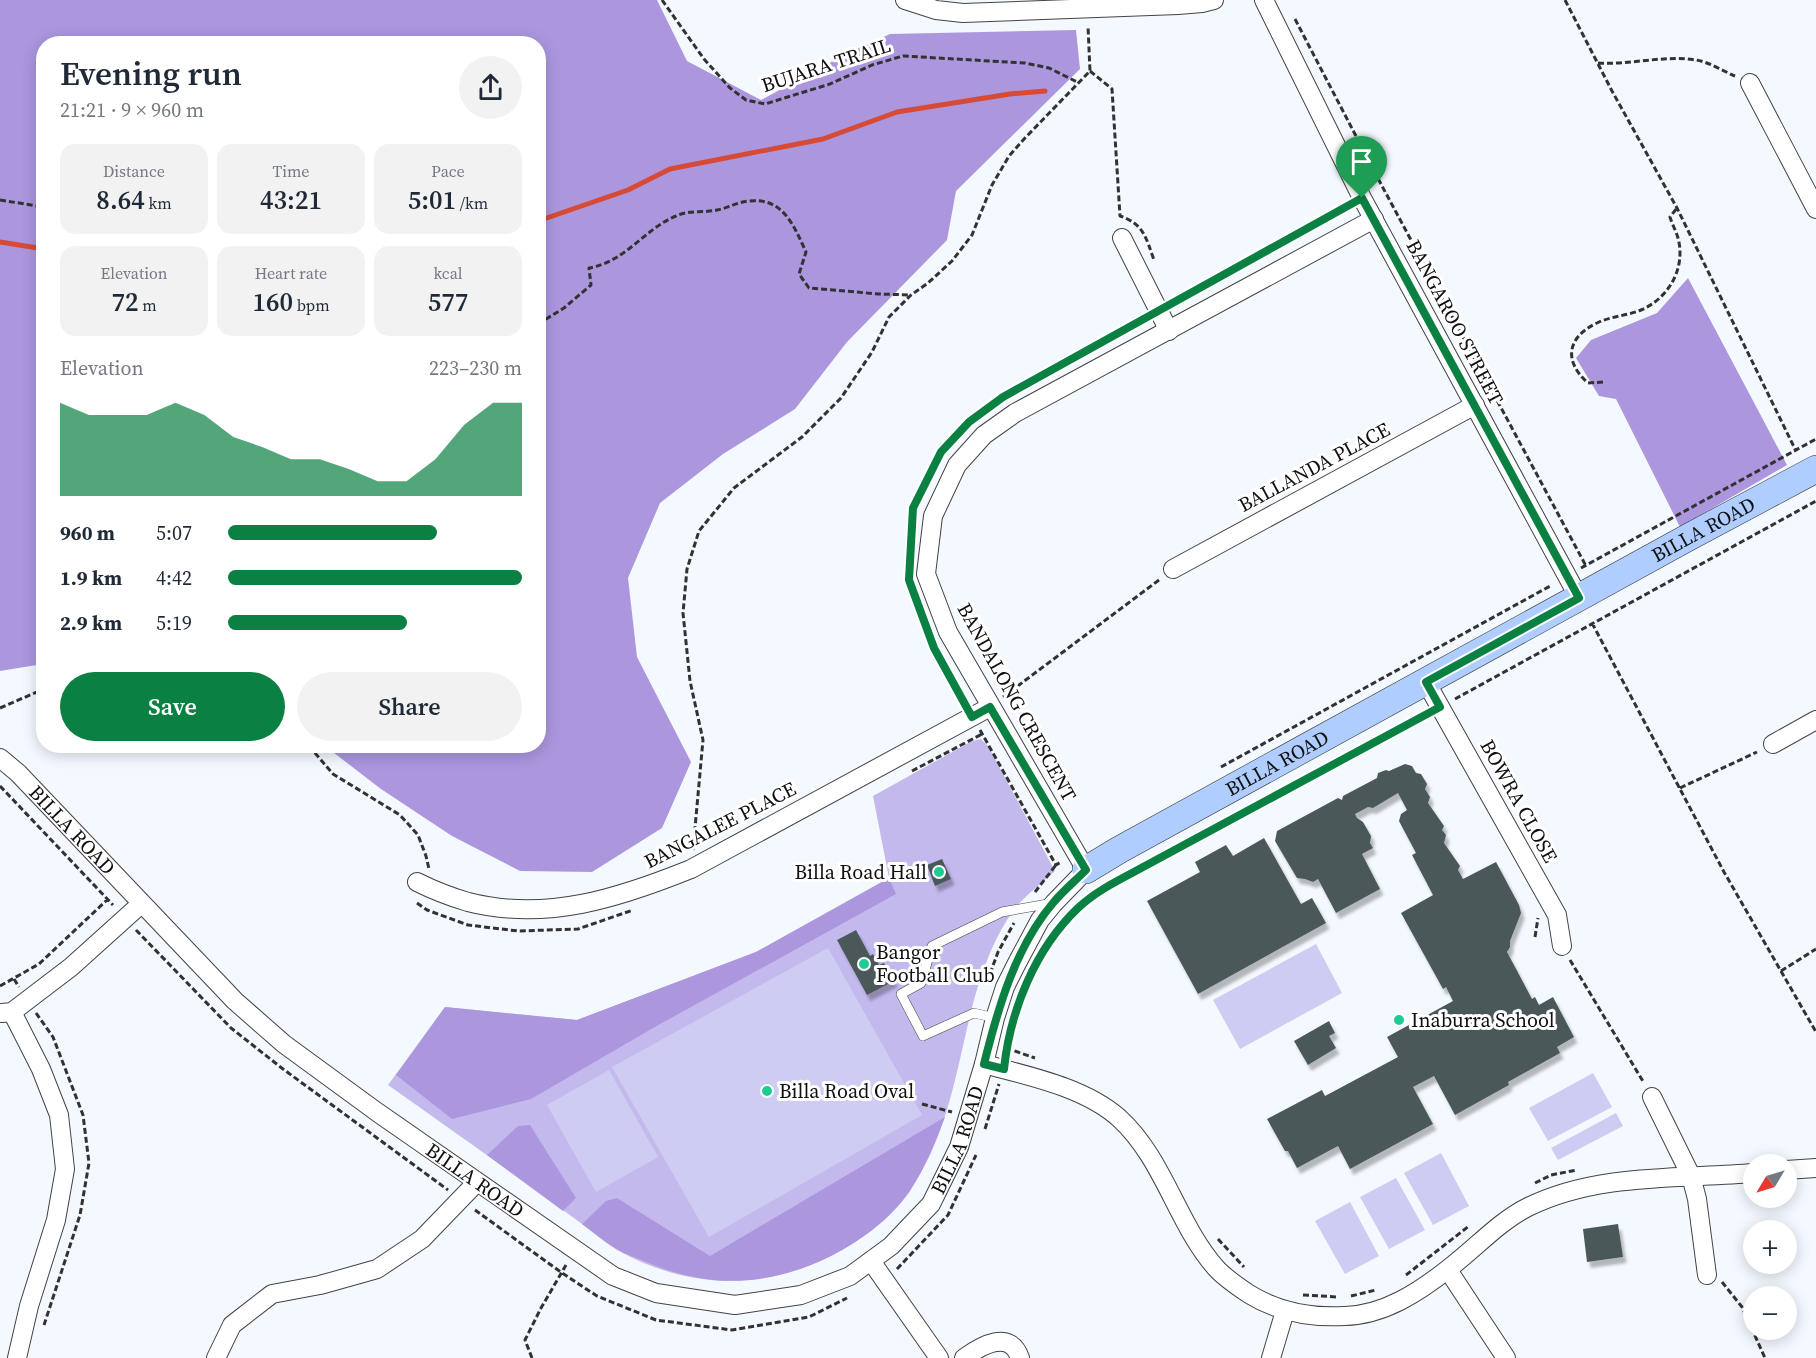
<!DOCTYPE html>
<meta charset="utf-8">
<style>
:root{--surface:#fff;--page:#f2f2f3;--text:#1f2937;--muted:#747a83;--accent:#0b8043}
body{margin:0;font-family:"Source Serif 4",serif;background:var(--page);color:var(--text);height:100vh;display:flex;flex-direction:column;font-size:22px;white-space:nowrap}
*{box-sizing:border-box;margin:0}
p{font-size:20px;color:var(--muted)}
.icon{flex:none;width:33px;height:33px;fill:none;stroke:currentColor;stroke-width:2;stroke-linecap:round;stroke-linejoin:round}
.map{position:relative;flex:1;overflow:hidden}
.panel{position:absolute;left:36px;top:36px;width:510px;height:717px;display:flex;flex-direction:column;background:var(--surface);border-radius:24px;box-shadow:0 3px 15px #0003}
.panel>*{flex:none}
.needle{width:39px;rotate:232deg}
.buttons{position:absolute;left:1743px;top:1154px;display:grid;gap:12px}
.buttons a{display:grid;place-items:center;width:54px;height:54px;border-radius:50%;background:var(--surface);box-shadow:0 3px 15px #0003;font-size:30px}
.pin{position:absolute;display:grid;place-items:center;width:51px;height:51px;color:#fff;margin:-62px -26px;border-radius:50% 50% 50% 0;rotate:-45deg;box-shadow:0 0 6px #0007}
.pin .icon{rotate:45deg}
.round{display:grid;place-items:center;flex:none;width:63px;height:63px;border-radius:32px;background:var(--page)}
.headline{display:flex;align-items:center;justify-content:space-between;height:102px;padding:0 24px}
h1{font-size:33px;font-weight:600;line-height:45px}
.figures{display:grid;grid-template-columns:repeat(3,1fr);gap:9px;height:102px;padding:6px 24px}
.figures div{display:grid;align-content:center;border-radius:15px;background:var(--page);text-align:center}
.figures b{font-size:26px;font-weight:600}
.figures small{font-size:16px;font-weight:400}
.figures p{font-size:16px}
.chart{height:168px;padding:12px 24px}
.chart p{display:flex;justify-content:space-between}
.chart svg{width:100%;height:108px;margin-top:6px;fill:var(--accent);opacity:.7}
.primary-button{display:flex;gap:12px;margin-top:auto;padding:12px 24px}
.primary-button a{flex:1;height:69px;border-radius:36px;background:var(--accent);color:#fff;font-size:24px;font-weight:600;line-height:69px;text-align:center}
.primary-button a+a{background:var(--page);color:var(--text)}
ul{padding:0 24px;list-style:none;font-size:20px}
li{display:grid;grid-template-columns:96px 72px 1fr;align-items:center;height:45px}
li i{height:15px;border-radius:8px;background:var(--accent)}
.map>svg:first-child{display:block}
.green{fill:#c4b9ed}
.forest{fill:#ac97df}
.pitch{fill:#cfccf4}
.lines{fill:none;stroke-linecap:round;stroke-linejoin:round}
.stream{stroke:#d74b36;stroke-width:5}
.building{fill:#4c585a;filter:url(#shadow)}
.lane-casing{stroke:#434343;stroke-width:10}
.street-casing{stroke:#434343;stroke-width:20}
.secondary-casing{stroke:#323232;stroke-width:28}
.path{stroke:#323232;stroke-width:3;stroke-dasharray:6 3;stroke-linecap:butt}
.lane{stroke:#fff;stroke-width:9}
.street{stroke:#fff;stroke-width:18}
.secondary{stroke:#afcdff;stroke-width:27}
.route-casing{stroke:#fff;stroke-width:12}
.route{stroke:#0b8043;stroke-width:8}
.poi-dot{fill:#1dcc94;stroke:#fff;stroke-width:2}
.labels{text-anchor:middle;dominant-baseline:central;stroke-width:6;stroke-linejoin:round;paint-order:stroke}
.street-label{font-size:20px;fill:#101010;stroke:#fff}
.poi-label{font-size:20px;fill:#101010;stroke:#fff;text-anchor:start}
</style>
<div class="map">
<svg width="1816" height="1358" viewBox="0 0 1816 1358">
<defs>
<filter id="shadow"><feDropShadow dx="3.5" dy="6" stdDeviation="1.5" flood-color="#0004"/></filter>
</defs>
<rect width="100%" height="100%" fill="#f4f9ff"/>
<path class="green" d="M981,739L988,746L1055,871C1042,883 1024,896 1013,911C969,974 967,1052 943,1122C923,1183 889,1227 831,1256C758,1291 688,1289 617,1250C607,1244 599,1236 590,1230C569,1214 548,1199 527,1184C481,1151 435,1118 388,1085L445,1007L577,1020L756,952L889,878L873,796L972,741Z"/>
<path class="forest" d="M0,0H657L687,61L761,100L848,53L890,34L1076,30L1080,69L956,191L947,240L847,342L795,409L723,454L660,503L628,578L637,657L691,762L662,828L592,872L520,871L452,836L381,789L325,746H538V44H44L43,664L0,671Z
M1688,278L1787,465L1680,527L1616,399L1599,396L1576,358L1591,340L1657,313Z
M889,878L896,894L653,1028L531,1099L452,1119L396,1075L445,1007L577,1020L756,952Z
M945,1117C935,1143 925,1168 910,1191C890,1220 860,1241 829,1257C767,1287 707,1289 644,1261C634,1257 624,1254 615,1248C603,1241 593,1232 582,1224L606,1201L617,1198L710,1256Z
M530,1125L576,1198L563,1211L487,1155L518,1126Z"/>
<path class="pitch" d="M1316,944L1342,993L1240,1049L1213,1000Z
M828,948L922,1115L709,1237L612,1067Z
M609,1070L658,1157L596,1192L547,1105Z
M1593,1073L1612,1107L1548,1141L1529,1108Z
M1616,1113L1623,1126L1558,1160L1551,1148Z
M1441,1153L1469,1206L1433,1225L1404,1173Z
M1396,1178L1425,1230L1389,1249L1360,1197Z
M1350,1202L1379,1256L1345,1274L1315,1221Z"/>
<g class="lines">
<path class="stream" d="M538,221L628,190L670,169L823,139L897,112L1010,94L1045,91
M0,242L44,249"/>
</g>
<path class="building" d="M1405,764L1412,766L1416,773L1421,774L1427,784L1425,789L1430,797L1428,803L1444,826L1442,830L1446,835L1444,843L1460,866L1458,870L1463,879L1496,862L1519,905L1521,913L1510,941V947L1507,952L1532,999L1535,997L1539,1005L1553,997L1574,1037L1557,1047L1560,1053L1508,1082L1509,1085L1455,1115L1434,1076L1413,1087L1433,1124L1350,1169L1338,1146L1297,1168L1288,1151H1285L1267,1119L1322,1090L1325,1096L1398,1057L1387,1037L1453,1001L1446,987L1443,989L1401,913L1433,895L1412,855L1416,853L1399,821L1401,814L1407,810L1398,793L1373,808L1368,807L1355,814L1357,818L1363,822L1371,836L1370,843L1373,848L1362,854L1380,889L1336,913L1318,879L1313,882L1305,879L1297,878L1275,841L1277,831L1338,798L1342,800L1343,796L1377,778L1378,773L1386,770L1389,771Z
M1264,838L1301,904L1312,898L1326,923L1198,994L1147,901L1200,872L1195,862L1226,845L1233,856Z
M942,859L951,879L935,886L927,865Z
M856,930L870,956L873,954L879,965L884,963L894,981L867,995L837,940Z
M1329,1021L1335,1033L1329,1036L1336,1048L1308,1065L1294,1041Z
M1618,1224L1623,1257L1587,1262L1583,1229Z"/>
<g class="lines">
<g class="lane-casing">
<path id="lane" d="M995,1018L974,1013L923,1036L901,994L921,983L932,946L1002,912L1053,903"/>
</g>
<g class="street-casing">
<g id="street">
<path d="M905,0L936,10L963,13L1178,5L1202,3L1214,0"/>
<path d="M1264,0L1362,198L1579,598"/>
<path d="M1750,83L1816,209"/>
<path d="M1122,238L1169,331"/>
<path d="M1173,569L1475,405"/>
<path d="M1426,682L1557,915L1562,946"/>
<path d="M1773,744L1816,720"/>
<path id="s1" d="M0,758L18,773L235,1001L284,1044L377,1112L613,1276L656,1293L735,1305L801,1295L850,1276L891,1246L931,1204L959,1147L984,1064L995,1018L1005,987L1017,963L1040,920L1054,903L1086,870L948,632L926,574L933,516L957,465L984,435L1015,413L1374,219"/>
<path d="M417,882C433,890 451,897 468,902C546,922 619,898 691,869L990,707"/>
<path d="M12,1012L41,1069L59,1115L65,1169L56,1220L29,1306L17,1358"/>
<path d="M2,1013L12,1012L71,967L141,904"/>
<path d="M984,1064C1028,1076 1084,1087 1119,1118C1164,1159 1177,1224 1216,1268C1225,1278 1237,1286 1249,1294C1278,1312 1311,1318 1345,1316C1384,1315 1419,1292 1448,1269C1475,1249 1498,1222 1528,1207C1597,1173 1678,1179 1754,1173"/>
<path d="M1652,1097L1691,1176L1697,1199L1707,1275"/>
<path d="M1786,1170L1816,1168"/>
<path d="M871,1261L939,1358"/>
<path d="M1448,1270L1506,1358"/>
<path d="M216,1358L232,1325L272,1294L320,1285L377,1269L422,1239L477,1182"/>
<path d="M964,1358C982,1345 1010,1329 1020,1358"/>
<path d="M1271,1358L1285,1311"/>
</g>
</g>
<g class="secondary-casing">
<g id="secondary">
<path id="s2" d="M1086,870L1119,850L1687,538L1816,469"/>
</g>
</g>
<path class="path" d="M662,0L704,59L730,88L746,100L765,104L830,84L872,65L903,56L1025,63L1049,68L1079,83
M1565,0L1612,91L1677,208L1796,451
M1295,19L1382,186L1586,566
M1598,63C1630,65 1663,55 1696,60C1709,62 1723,71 1735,76
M1090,71L1112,89L1120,216C1144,224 1146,238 1154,260
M0,200L44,207
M1174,302L1347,207
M538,324L564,308L591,285L589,268C627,261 644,229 676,216C688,210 704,213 717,210C728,208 738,202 749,201C783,197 794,226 806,252L799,274L809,288L879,294L911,295
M1603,382L1588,383C1563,361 1567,337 1597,323C1611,316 1627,316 1641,310C1669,298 1686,268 1678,238C1676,231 1672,224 1670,217L1677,208
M912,527L913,508L941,452L969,422L1003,397L1144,318
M1581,568L1816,439
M1592,623L1724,872L1816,1032
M932,643L963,701
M1003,697L1159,580
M1455,699L1816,501
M0,708L44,689
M980,730L1056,865L1061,862
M309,746L333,774L400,815L418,835L426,856L429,869
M1221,767L1552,585
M912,771L982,734
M0,786L113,905
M1680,788L1757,752
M693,850L703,740L690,681L683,613L687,569L699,531L734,488L802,437L841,398L872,352L889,317L911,295L928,283L952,261L972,235L992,185L1009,156L1025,138L1090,71L1088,26
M1035,892L1056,865
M417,903L427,910L468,925L518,931L578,929L633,910
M136,930L231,1028L283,1069L448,1190
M1057,930L1079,907L1098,892L1425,715
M1535,937L1538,918
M1570,960L1644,1083
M1781,971L1816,949
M14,979L19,987
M987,982L998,952L1014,923
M0,986L39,964L108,899
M36,1013L53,1037L83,1115L89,1163L80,1215L44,1325
M1006,1048L1035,1058
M922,1104L952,1112
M985,1129L999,1084
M1535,1183L1551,1175L1577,1170
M475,1210L562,1273L597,1296L656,1320L732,1330L809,1317L847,1298
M1218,1239L1244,1267
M897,1269L948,1215L976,1155
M1406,1275L1469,1226
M1722,1282L1742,1307L1765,1358
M1303,1295L1338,1297
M1351,1296L1376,1290
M532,1358L525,1340L541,1308L566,1265"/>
<use href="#lane" class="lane"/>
<use href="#street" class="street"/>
<use href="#secondary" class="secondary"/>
</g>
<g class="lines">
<g class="route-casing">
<path id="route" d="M1362,198L1579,598L1426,682L1440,707L1132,873C1113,883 1094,893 1078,908C1035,949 1010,1011 1004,1069L984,1064C998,1008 1015,948 1053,903C1063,891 1075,881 1086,870L990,707L972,717L934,648L909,580L913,508L941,452L969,422L1003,397Z"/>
</g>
<use href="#route" class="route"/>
</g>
<g class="poi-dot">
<circle cx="939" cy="872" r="6"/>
<circle cx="864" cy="964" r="6"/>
<circle cx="1399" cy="1020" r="6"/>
<circle cx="767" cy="1091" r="6"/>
</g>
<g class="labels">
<g class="street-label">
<text transform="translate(826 65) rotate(-18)">BUJARA TRAIL</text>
<text transform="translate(1455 322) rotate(62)">BANGAROO STREET</text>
<text transform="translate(1314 467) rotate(-28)">BALLANDA PLACE</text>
<text stroke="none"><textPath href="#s2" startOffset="705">BILLA ROAD</textPath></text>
<text transform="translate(1017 702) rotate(61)">BANDALONG CRESCENT</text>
<text stroke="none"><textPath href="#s2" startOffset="219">BILLA ROAD</textPath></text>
<text transform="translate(1519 801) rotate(61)">BOWRA CLOSE</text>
<text transform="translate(720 825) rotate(-27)">BANGALEE PLACE</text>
<text stroke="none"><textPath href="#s1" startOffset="102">BILLA ROAD</textPath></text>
<text stroke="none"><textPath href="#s1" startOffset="1230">BILLA ROAD</textPath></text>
<text stroke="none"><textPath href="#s1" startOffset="638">BILLA ROAD</textPath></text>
</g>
<g class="poi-label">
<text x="927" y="872" text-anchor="end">Billa Road Hall</text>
<text x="876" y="952">Bangor<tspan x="876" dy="23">Football Club</tspan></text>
<text x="1411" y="1020">Inaburra School</text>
<text x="779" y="1091">Billa Road Oval</text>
</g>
</g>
</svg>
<div class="buttons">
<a><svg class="needle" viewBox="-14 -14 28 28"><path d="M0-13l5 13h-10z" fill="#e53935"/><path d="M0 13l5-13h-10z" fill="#747a83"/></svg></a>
<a>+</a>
<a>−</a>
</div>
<div class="pin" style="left:1362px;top:198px;background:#1e9e55"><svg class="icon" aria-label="arrive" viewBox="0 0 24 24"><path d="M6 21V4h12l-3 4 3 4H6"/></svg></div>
<section class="panel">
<div class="headline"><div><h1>Evening run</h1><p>21:21 · 9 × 960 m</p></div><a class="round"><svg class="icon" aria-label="share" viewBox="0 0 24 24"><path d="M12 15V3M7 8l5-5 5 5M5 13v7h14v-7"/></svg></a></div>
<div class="figures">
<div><p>Distance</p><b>8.64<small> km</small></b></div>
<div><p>Time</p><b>43:21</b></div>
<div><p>Pace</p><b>5:01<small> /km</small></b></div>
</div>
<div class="figures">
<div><p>Elevation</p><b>72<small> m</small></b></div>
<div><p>Heart rate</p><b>160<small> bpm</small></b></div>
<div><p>kcal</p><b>577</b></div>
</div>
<div class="chart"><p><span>Elevation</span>223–230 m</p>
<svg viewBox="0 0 160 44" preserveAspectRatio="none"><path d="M0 44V6L10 11L20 11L30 11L40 6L50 11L60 20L70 24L80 29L90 29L100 33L110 38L120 38L130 29L140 15L150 6L160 6V44z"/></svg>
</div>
<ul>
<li><b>960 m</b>5:07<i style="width:71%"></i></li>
<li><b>1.9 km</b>4:42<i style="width:100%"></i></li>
<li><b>2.9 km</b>5:19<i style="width:61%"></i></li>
</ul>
<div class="primary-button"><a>Save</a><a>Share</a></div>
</section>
</div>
